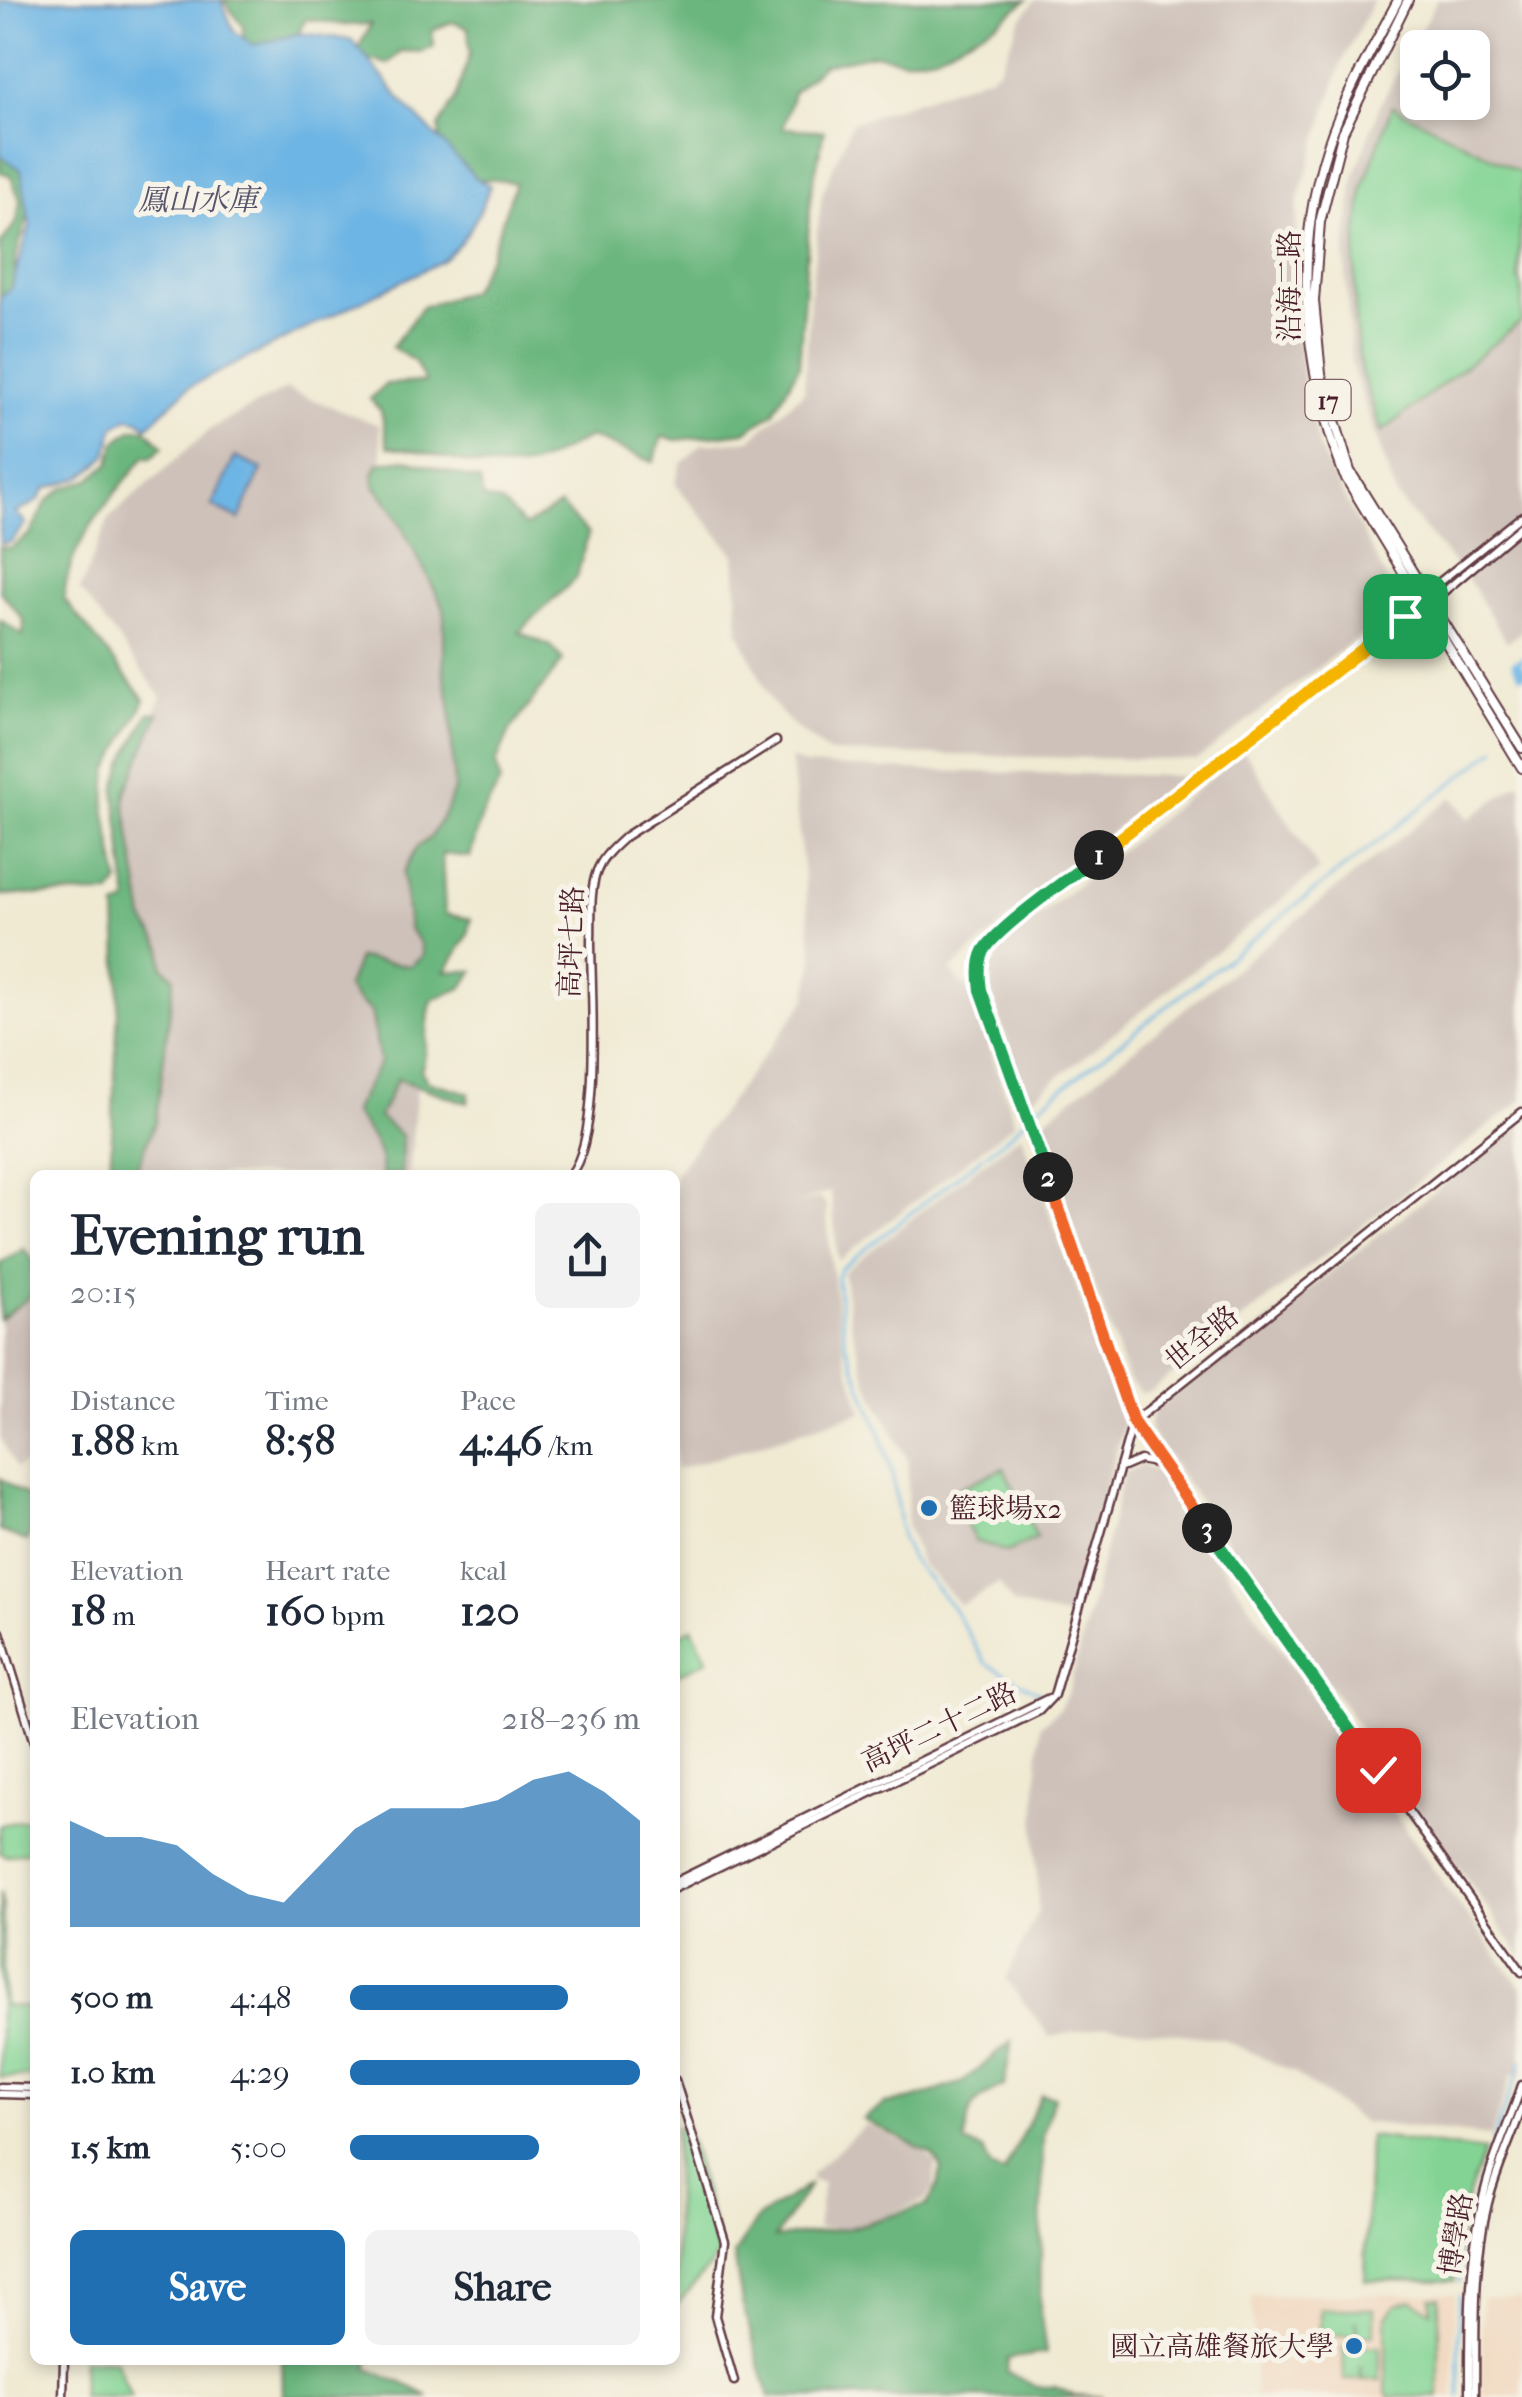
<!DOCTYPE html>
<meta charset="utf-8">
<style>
:root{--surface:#fff;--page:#f2f2f3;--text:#1f2937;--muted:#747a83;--accent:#1f6fb2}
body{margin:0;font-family:"IM FELL French Canon","Noto Serif TC",serif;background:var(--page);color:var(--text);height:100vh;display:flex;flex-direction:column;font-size:38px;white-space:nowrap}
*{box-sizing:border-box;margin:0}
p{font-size:32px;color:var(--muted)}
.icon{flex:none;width:55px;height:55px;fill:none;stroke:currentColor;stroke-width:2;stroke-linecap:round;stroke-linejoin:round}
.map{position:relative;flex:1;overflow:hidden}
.details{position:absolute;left:30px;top:1170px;width:650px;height:1195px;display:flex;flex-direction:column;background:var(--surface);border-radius:15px;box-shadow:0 5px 15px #0003}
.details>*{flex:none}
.tools{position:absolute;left:1400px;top:30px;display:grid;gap:20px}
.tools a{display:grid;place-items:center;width:90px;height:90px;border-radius:15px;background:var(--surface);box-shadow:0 5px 15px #0003;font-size:50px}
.pin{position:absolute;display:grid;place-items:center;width:85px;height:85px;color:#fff;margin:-42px;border-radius:20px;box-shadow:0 5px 15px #0006}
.km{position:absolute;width:50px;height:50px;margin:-25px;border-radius:50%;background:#222;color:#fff;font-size:28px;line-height:50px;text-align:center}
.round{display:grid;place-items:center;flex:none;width:105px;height:105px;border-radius:15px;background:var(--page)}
.summary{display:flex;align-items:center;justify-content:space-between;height:170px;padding:0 40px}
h1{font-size:55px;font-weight:700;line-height:75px}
.stats{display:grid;grid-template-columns:repeat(3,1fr);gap:15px;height:170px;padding:10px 40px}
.stats div{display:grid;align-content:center}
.stats b{font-size:42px;font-weight:700}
.stats small{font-size:28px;font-weight:400}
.stats p{font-size:28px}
.chart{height:280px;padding:20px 40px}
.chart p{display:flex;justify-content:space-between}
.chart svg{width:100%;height:180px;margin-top:10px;fill:var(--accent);opacity:.7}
.primary-button{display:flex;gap:20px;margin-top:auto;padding:20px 40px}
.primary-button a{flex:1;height:115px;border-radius:15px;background:var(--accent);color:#fff;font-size:40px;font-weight:700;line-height:115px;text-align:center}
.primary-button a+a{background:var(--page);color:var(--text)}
ul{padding:0 40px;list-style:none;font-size:32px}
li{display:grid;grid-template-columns:160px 120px 1fr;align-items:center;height:75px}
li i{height:25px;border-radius:12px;background:var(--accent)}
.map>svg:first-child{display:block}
.built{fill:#f0d5bc}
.industrial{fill:#cec1b9;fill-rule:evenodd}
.green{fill:#83d494;stroke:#667a60;stroke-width:2.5}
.forest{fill:#6ab67e;stroke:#5a6a54;stroke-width:2.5}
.water{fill:#6db5e4;stroke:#5c6a88;stroke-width:2.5}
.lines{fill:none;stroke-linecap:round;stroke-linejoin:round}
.stream{stroke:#6db5e4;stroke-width:2.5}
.canal{stroke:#6db5e4;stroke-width:5}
.river{stroke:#6db5e4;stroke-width:9}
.tertiary-casing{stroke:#633d44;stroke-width:11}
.primary-casing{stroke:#633d44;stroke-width:12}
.tertiary{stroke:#fff;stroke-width:6}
.primary{stroke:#fff;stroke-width:8}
.split-1-casing{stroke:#fff;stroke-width:20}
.split-2-casing{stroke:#fff;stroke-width:20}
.split-3-casing{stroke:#fff;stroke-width:20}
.split-4-casing{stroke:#fff;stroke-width:20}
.split-1{stroke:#f5b400;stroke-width:12}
.split-2{stroke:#22a559;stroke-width:12}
.split-3{stroke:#f0652b;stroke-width:12}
.split-4{stroke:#22a559;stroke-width:12}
.poi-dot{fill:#1f6fb2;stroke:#f7f3e8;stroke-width:4}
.labels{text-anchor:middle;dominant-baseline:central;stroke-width:10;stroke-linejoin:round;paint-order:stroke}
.shield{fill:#f7f3e8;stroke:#7e5f64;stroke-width:2.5}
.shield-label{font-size:25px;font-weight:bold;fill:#4a1f2b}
.street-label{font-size:28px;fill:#4a1f2b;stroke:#f7f3e8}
.poi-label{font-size:28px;fill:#4a1f2b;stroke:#f7f3e8;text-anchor:start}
.water-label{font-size:30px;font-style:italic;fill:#56546c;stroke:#f7f3e8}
</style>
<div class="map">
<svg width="1522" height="2397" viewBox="0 0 1522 2397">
<rect width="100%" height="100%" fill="#f7f3e8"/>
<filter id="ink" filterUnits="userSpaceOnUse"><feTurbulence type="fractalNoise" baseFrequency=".01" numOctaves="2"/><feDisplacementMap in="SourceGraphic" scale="20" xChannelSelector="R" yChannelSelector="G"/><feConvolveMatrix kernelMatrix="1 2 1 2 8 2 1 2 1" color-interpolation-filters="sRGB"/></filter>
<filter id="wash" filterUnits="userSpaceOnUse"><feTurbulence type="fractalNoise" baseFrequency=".0048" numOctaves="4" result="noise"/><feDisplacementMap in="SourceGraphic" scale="40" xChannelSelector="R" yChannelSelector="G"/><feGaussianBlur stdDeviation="2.25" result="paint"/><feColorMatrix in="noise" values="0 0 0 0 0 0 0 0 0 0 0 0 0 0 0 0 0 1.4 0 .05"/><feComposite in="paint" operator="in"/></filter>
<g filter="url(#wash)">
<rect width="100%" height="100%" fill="#f0ead3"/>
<path class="built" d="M1455,2294L1453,2397H1255L1252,2295Z
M1482,2298H1522V2397H1483Z"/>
<path class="industrial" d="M1035,0H1374L1341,64L1298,202L1292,292L1305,393L1319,449L1400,605L1197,760L829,753L793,726L771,701L739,632L735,555L675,484L681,464L702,444L750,440L804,392L810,297L822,194L852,123L991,75L999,68L1020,21Z
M1437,0H1522V631L1507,642L1469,581L1397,497L1351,364L1345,256L1354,178L1380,105ZM1418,48H1472V102H1418Z
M286,389L379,425L385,485L464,596L462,800L438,846L409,1175H127L151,974L119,789L162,697L80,590L109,518L212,428Z
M1244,751L1319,870L1028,1101L987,982L991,955Z
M790,758L804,765L928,771L1183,776L1084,854L950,971L971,992L1015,1123L838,1261L831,1191L791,1206L819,1198L826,1204L831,1265L844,1352L862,1412L675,1470L674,1175L806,1000L814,960Z
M1519,783L1522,788V1100L1150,1392L1141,1393L1128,1380L1037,1126L1452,797L1469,819Z
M1522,1123V1957L1149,1430L1152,1412Z
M1021,1134L1125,1421L1068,1618L1013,1604L999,1583L960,1605L921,1563L907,1526L908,1460L868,1384L851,1325L843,1272Z
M35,1273V1459L16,1468L0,1437V1299Z
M1142,1465L1157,1471L1449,1892L1522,1988V2071L1520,2077L1511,2074L1491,2136L1362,2122L1293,2072L1222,2039L1108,2025L1050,2037L1006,1979L1038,1911L1035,1826L1040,1726L1059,1709L1069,1690L1124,1473Z
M866,2124L924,2152L935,2164L934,2188L925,2200L854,2229L817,2228L823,2183L811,2180V2174Z"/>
<path class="green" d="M1392,106L1522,173L1519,279L1522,287V321L1382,432L1361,372L1355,322V260L1363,187Z
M1004,1468L1037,1538L1007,1552L975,1541L951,1492Z
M692,1628L708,1660L677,1675L675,1636Z
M35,1818V1850L7,1856L0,1853V1825Z
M0,1892L3,1907L4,2006L35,2007V2077H0Z
M685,2123L721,2253L675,2307V2128Z
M1369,2136L1484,2151L1462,2210L1454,2281L1365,2280Z
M1431,2298H1439V2397H1389L1386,2392V2316L1396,2305L1412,2300L1431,2311Z
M1320,2309H1374V2335H1357L1356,2320V2335H1320Z
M1380,2346V2380H1362L1361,2366V2380H1344L1343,2347Z
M83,2360H115L131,2397H81Z"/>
<path class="forest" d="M223,0H687L709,4L788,0H1027L997,23L936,55L902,60L874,54L823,65L793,93L783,128L824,131L811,193L799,366L774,412L745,432L677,440L662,437L653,462L590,437C573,444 543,464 527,466C475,474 436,449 388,447L381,411L370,399L386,384L425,382L415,362L392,347L422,307L471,291L492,251L515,183C491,177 466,181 441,176L439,125L456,99L470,53L468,28L452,22L432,30L434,46L423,52L402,51L388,64L354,56L371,24L346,25L306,19L298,34L259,46L244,45L243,26Z
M0,153L16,159C20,169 28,180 29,190C34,228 6,250 18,287L0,300V245L17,221L20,200L10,175L0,172Z
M132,429H146L163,446L151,458L145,456C111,500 68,541 64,599L145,700L108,771L105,808L119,882L111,894L0,895V620L23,635L24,620L0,591V547L10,549L31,533L47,501L63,488L89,480L110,463L115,443Z
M404,459L480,481L483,498L502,503L525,526L560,505L588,534L577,577L519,632L551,646L563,660L510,731L496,763L500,782L481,818L470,857L442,854L445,914L471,919L468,935L446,971H474L462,988L432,1000C424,1024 430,1047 421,1070L427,1081L469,1093L468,1103L397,1079L379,1117L402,1136L401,1175H381C385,1152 367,1130 353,1112L380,1062L371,1011L357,1000L347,987L358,958L410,966L423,956L421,944L409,928L403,873L417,847L430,838L448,807L454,789L450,702L444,675V608L392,508L374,484L373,474L378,463Z
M149,713H159L126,792L125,803L144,919L162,948L163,967L174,977L156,1120L134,1175H110L119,986L116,908L128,902L115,791L123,763Z
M24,1249L35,1262V1293L0,1319V1264Z
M0,1478L35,1502V1523L27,1541L0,1531Z
M1012,2041L1004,2086C971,2100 968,2108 965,2143L983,2150L991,2169L1004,2173L1041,2094L1054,2097L1043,2135L1040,2310L1046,2353L1008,2359L1007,2372L1037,2387H1055L1074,2395L1103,2397H769L742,2303L734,2254L758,2218L810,2184L775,2238L850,2228L927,2205L938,2186L941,2168L931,2154L863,2119L885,2104L913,2099L963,2082Z
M282,2360H370L367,2368C388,2379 409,2383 428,2397H283Z"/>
<path class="water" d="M0,0H221L234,31L254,45L301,33L352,40L403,102L475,177L490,186C480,214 466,242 442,261L189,387L147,427L139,420L128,418L114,427L107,455L97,465L82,477L45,489L38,501L16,513L26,523L11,542L0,544V297L11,288L30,225L21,170L0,155Z
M235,457L262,469L239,519L212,506Z"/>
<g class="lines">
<path class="stream" d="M1040,1693L986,1664L952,1607L911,1559L902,1540L893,1476L881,1436L845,1343L837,1278L840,1269L1010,1135L1037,1108L1497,748
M1492,2142L1522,2061
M1459,2282L1470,2212L1490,2150
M1459,2296V2397"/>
<path class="canal" d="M1516,664L1522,659"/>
<path class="river" d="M1516,664L1522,673"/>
</g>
</g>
<g filter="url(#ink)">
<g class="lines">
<g class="tertiary-casing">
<path id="tertiary" d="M1522,516L1417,600L1405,616L1000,933L982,957L981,990L1133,1422L1522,1972
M1406,616L1423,609L1522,526
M570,1175C602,1138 591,993 591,940C592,918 589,892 597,871C603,856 614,847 626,836L776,741
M1119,1469L1140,1460L1163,1465
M0,1632L35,1746
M675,1882L1049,1698
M675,1888L1039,1711L1054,1695L1133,1422L1522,1112
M675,2080L725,2241L715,2316L734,2381
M0,2087L35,2088
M0,2094L35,2095
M63,2397L64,2360
M1469,2397C1469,2332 1468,2267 1482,2203C1490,2163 1509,2124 1522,2085
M1475,2397C1476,2332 1472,2267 1488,2203C1496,2171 1511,2139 1522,2108"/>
</g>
<g class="primary-casing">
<path id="primary" d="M1398,0C1376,42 1350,86 1333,131C1291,244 1302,365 1344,475L1522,768
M1408,0L1343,132L1320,222L1314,301L1321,374L1350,471L1522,748"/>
</g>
<use href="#tertiary" class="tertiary"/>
<use href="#primary" class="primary"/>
</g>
</g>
<g class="lines" filter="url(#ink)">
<g class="split-1-casing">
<path id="split-1" d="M1099,855L1405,616"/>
</g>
<g class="split-2-casing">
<path id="split-2" d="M1048,1177L981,990C979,977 978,963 984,951C996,928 1075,874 1099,855"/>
</g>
<g class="split-3-casing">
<path id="split-3" d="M1048,1177L1133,1422L1207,1528"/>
</g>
<g class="split-4-casing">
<path id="split-4" d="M1207,1528L1378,1770"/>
</g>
<use href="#split-1" class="split-1"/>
<use href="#split-2" class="split-2"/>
<use href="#split-3" class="split-3"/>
<use href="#split-4" class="split-4"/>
</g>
<g class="poi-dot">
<circle cx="929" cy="1508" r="10"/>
<circle cx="1354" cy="2346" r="10"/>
</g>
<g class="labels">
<rect class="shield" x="1305.5" y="380" width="45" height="40" rx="8"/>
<g class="shield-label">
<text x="1328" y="400">17</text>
</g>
<g class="street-label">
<text transform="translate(1289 286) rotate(-90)">沿海二路</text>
<text transform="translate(571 942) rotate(-88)">高坪七路</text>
<text transform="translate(1202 1338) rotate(-39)">世全路</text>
<text transform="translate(939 1727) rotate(-26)">高坪二十二路</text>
<text transform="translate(1456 2234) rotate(-81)">博學路</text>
</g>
<g class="poi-label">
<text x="949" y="1508">籃球場x2</text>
<text x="1334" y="2346" text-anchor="end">國立高雄餐旅大學</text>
</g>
<g class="water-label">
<text x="198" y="200">鳳山水庫</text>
</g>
</g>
</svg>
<div class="tools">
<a><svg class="icon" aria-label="locate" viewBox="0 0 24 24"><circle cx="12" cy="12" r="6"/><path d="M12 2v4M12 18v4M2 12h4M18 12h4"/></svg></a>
</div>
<div class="pin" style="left:1405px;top:616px;background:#1e9e55"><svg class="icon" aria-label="arrive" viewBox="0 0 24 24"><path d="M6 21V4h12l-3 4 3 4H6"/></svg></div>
<div class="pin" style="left:1378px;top:1770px;background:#d93025"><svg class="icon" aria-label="check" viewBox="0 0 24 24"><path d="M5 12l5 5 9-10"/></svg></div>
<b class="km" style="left:1099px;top:855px">1</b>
<b class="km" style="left:1048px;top:1177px">2</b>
<b class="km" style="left:1207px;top:1528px">3</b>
<section class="details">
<div class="summary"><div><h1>Evening run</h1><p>20:15</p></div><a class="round"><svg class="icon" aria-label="share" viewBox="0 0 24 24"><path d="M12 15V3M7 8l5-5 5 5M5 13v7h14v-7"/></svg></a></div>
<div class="stats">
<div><p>Distance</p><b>1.88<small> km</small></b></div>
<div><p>Time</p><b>8:58</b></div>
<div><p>Pace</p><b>4:46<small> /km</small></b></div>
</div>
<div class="stats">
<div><p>Elevation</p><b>18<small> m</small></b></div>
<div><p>Heart rate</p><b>160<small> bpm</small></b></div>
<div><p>kcal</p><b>120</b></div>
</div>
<div class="chart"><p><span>Elevation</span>218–236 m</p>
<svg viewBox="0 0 160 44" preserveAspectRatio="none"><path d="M0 44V18L10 22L20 22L30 24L40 31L50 36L60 38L70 29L80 20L90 15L100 15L110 15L120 13L130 8L140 6L150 11L160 18V44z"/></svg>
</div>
<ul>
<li><b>500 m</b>4:48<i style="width:75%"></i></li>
<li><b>1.0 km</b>4:29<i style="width:100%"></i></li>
<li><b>1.5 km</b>5:00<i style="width:65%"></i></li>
</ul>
<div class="primary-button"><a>Save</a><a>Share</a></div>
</section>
</div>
